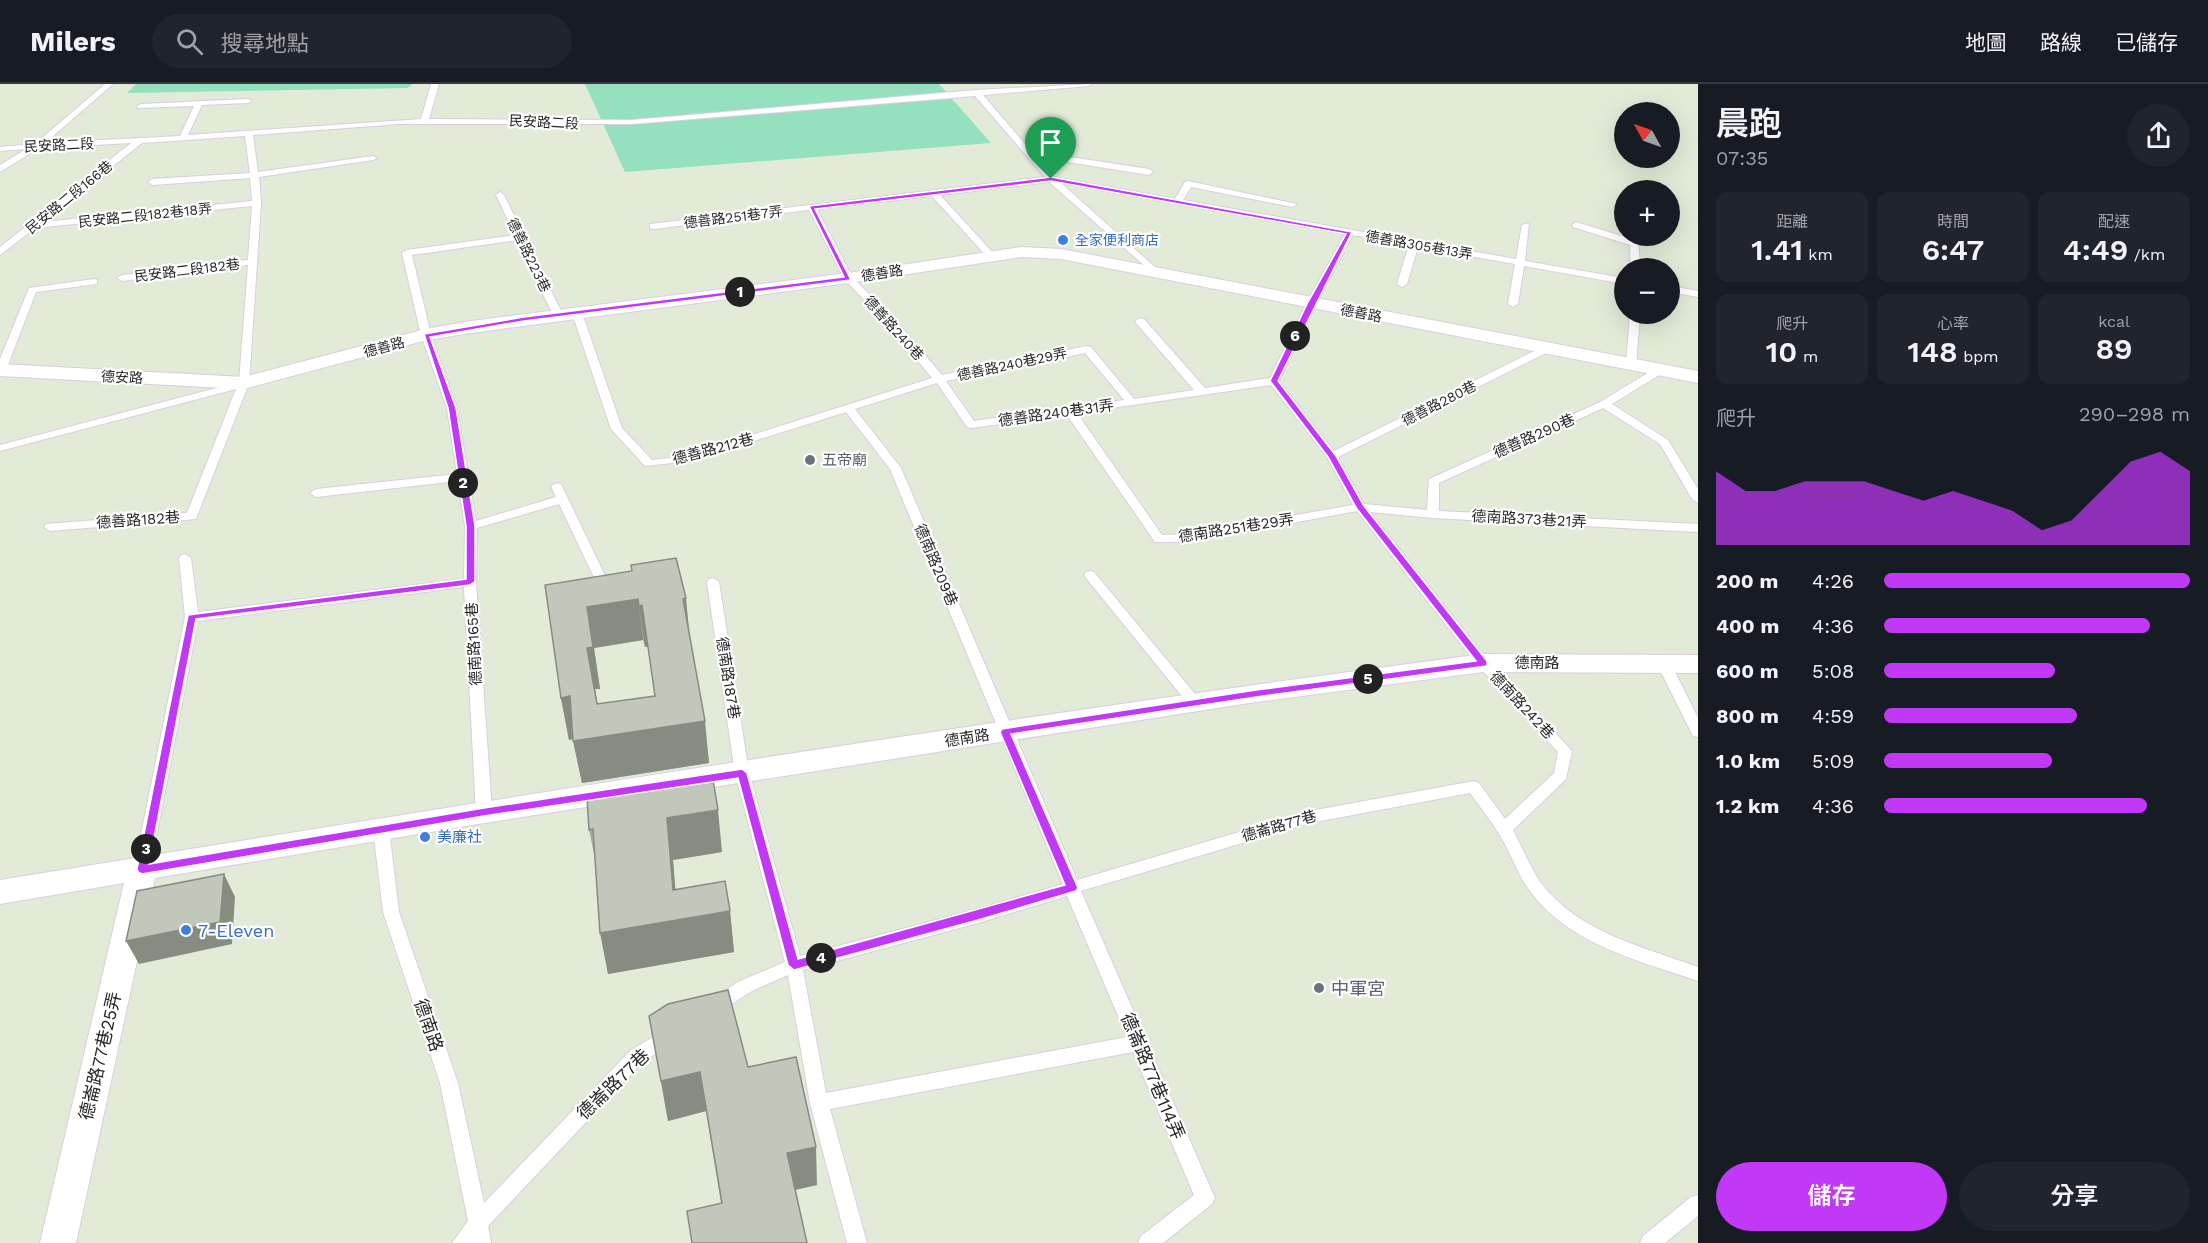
<!DOCTYPE html>
<html lang="zh-TW">
<meta charset="utf-8">
<style>
:root{--surface:#171b24;--page:#20242c;--text:#f1f3f6;--muted:#9ea1a6;--line:#363941;--accent:#c138f7}
body{margin:0;font-family:"Work Sans","Noto Sans TC",sans-serif;background:var(--page);color:var(--text);height:100vh;display:flex;flex-direction:column;font-size:22px;white-space:nowrap}
*{box-sizing:border-box;margin:0}
p{font-size:20px;color:var(--muted)}
.icon{flex:none;width:33px;height:33px;fill:none;stroke:currentColor;stroke-width:2;stroke-linecap:round;stroke-linejoin:round}
.map{position:relative;flex:1;overflow:hidden}
.panel{display:flex;flex-direction:column;background:var(--surface);width:510px}
.panel>*{flex:none}
.needle{width:39px;rotate:310deg}
.controls{position:absolute;left:1614px;top:18px;display:grid;gap:12px}
.controls a{display:grid;place-items:center;width:66px;height:66px;border-radius:50%;background:var(--surface);box-shadow:0 6px 24px #0002;font-size:30px}
.pin{position:absolute;display:grid;place-items:center;width:51px;height:51px;color:#fff;margin:-62px -26px;border-radius:50% 50% 50% 0;rotate:-45deg;box-shadow:0 0 6px #0007}
.pin .icon{rotate:45deg}
.km{position:absolute;width:30px;height:30px;margin:-15px;border-radius:50%;background:#222;color:#fff;font-size:16px;line-height:30px;text-align:center}
.round{display:grid;place-items:center;flex:none;width:63px;height:63px;border-radius:32px;background:var(--page)}
.headline{display:flex;align-items:center;justify-content:space-between;height:102px;padding:0 18px}
h1{font-size:33px;font-weight:600;line-height:45px}
.figures{display:grid;grid-template-columns:repeat(3,1fr);gap:9px;height:102px;padding:6px 18px}
.figures div{display:grid;align-content:center;border-radius:12px;background:var(--page);text-align:center}
.figures b{font-size:30px;font-weight:600}
.figures small{font-size:16px;font-weight:400}
.figures p{font-size:16px}
.chart{height:168px;padding:12px 18px}
.chart p{display:flex;justify-content:space-between}
.chart svg{width:100%;height:108px;margin-top:6px;fill:var(--accent);opacity:.7}
.primary-button{display:flex;gap:12px;margin-top:auto;padding:12px 18px}
.primary-button a{flex:1;height:69px;border-radius:36px;background:var(--accent);color:#fff;font-size:24px;font-weight:600;line-height:69px;text-align:center}
.primary-button a+a{background:var(--page);color:var(--text)}
ul{padding:0 18px;list-style:none;font-size:20px}
li{display:grid;grid-template-columns:96px 72px 1fr;align-items:center;height:45px}
li i{height:15px;border-radius:8px;background:var(--accent)}
header{display:flex;align-items:center;gap:36px;box-sizing:border-box;height:84px;padding:0 30px;background:var(--surface);border-bottom:2px solid var(--line)}
header strong{font-size:28px}
nav{display:flex;gap:33px;margin-inline-start:auto;font-size:21px}
.search{width:420px;height:54px;background:var(--page);display:flex;align-items:center;gap:15px;box-sizing:border-box;padding:0 21px;border-radius:33px;color:var(--muted);font-size:22px}
main{display:flex;flex:1;min-height:0}
.map>svg:first-child{display:block}
.green{fill:#95e1bf}
.lines{fill:none;stroke-linecap:round;stroke-linejoin:round}
.lane-casing{stroke:#dbcee0;stroke-width:2}
.street-casing{stroke:#dbcee0;stroke-width:2}
.lane{fill:#fff;fill-rule:evenodd}
.street{fill:#fff;fill-rule:evenodd}
.wall{fill:#a6aca1;fill-rule:evenodd}
.shaded-wall{fill:#878c83}
.building{fill:#c1c8bb;stroke:#878c83;stroke-width:1.5;fill-rule:evenodd}
.route{fill:#c138f7;stroke:#fff;stroke-width:1.5;fill-rule:evenodd}
.shop-dot{fill:#3f7fe0;stroke:#fff;stroke-width:2}
.worship-dot{fill:#6b7280;stroke:#fff;stroke-width:2}
.labels{text-anchor:middle;dominant-baseline:central;stroke-width:4.5;stroke-linejoin:round;paint-order:stroke}
.far-street-label{font-size:14px;fill:#272727;stroke:#fff}
.far-shop-label{font-size:14px;fill:#366cbe;stroke:#fff;text-anchor:start}
.street-label{font-size:15px;fill:#272727;stroke:#fff}
.worship-label{font-size:15px;fill:#5b616d;stroke:#fff;text-anchor:start}
.shop-label{font-size:15px;fill:#366cbe;stroke:#fff;text-anchor:start}
.near-shop-label{font-size:18px;fill:#366cbe;stroke:#fff;text-anchor:start}
.near-worship-label{font-size:18px;fill:#5b616d;stroke:#fff;text-anchor:start}
.near-street-label{font-size:18px;fill:#272727;stroke:#fff}
</style>
<header>
<strong>Milers</strong>
<div class="search"><svg class="icon" aria-label="search" viewBox="0 0 24 24"><circle cx="10" cy="10" r="6"/><path d="M15 15l6 6"/></svg>搜尋地點</div>
<nav><a>地圖</a><a>路線</a><a>已儲存</a></nav>
</header>
<main>
<div class="map">
<svg width="1698" height="1159" viewBox="0 0 1698 1159">
<rect width="100%" height="100%" fill="#e2ead8"/>
<path class="green" d="M136,0H412L408,4L127,9Z
M585,0H939L991,59L625,88Z"/>
<g class="lines">
<g class="lane-casing">
<path id="lane" d="M105,0H113L45,59L180,52L194,22L138,24L137,22L141,20L248,15L252,17L248,19L202,21L188,51L421,35L431,0H439L429,35L632,36L976,6L1092,0L1088,2L983,11L1031,67L1149,85L1153,88L1149,91L1036,73L1054,93L1175,115L1185,98L1188,97L1297,120L1293,123L1191,103L1183,116L1516,175L1522,141L1529,139L1525,177L1624,194V200L1524,182L1518,220L1513,223L1508,220L1515,180L1418,163L1407,200L1402,203L1397,200L1409,161L1353,151L1316,220L1279,297L1334,367L1542,263H1550V267L1338,373L1364,420L1427,426L1429,395L1600,318L1656,284H1664V288L1612,320L1668,356L1698,405V419L1692,415L1660,360L1603,324L1439,399V427L1698,440V448L1433,434L1370,428L1488,576L1572,667L1566,695L1513,746C1522,763 1530,783 1541,799C1578,848 1643,863 1698,883V897C1640,877 1568,860 1530,807C1518,791 1512,772 1502,755C1493,739 1481,724 1470,709L1310,739L1081,807L1215,1114L1212,1120L1163,1159H1138L1141,1152L1194,1111L1133,968L830,1025L867,1159H847L810,1019L788,891L752,907L722,926L716,928L710,926L707,921L710,916L740,897L785,878L735,689L707,498L709,495L713,494L719,498L749,689L800,872L978,825L1063,800L890,385L846,328L690,377L645,382L611,345L572,229L577,226L582,229L622,344L652,376L685,372L932,294L889,242L845,196L809,126L653,145L650,144V140L1045,93L975,12L632,40H399L253,51L258,88L373,72L377,74L373,76L259,93L261,119L249,299L196,435L50,447L44,443L46,440L187,429L236,305L0,367V361L239,298L248,181L122,197L117,194L122,191L248,176L252,122L35,144L0,171V163L131,59L39,64L0,88V81L26,65L0,67V63L35,60ZM245,52L250,89L152,95L148,98L152,101L250,94L252,117L43,138L142,59ZM1049,98L1154,190L1159,187L1157,185L1061,99L1345,150L1306,220L1270,294L1205,304L1144,235L1140,234L1135,237L1136,239L1194,306L1134,315L1091,263L1087,262L942,291L897,238L852,193L817,125L932,112L989,175L992,176L997,173L995,171L940,111ZM1085,269L1124,316L974,337L946,297ZM937,299L967,343L971,344L1067,331L1155,458H1188L1357,427L1478,582L1558,668L1554,689L1505,735L1479,699L1474,697L1310,727L1077,796L901,384L855,325ZM1271,301L1327,373L1353,421L1188,450L1162,451L1077,329ZM1067,812L1127,953L826,1009L803,886L978,839Z
M500,108L504,111L563,231L561,233L553,231L517,156L412,171L431,251L457,324L476,437L556,413L551,402L557,399L561,400L612,506L606,510L600,506L559,420L477,444L476,498L492,728L489,732H479L476,728L464,503L198,537L150,785L148,789L142,791L136,789L134,785L185,533L179,474L181,471L185,470L191,474L198,528L464,495L465,442L458,397L316,413L310,409L316,405L457,390L447,324L421,251L402,169L407,166L515,151L496,111Z
M1576,138L1638,157L1640,184H1631L1630,161L1573,143L1572,141Z
M94,195L97,196V200L36,208L6,286L0,289V275L29,204Z
M1670,202L1698,207V213L1670,208Z
M1630,230H1640L1636,281L1631,284L1626,281Z
M1090,487L1094,488L1200,616L1202,619L1200,622H1190L1086,494L1084,491L1086,488Z
M1664,575L1671,580L1698,634V653L1693,652L1657,580Z
M381,739L386,741L389,745L399,828L458,999L484,1119L631,966L670,943L676,946L679,951L676,956L643,978L488,1142L491,1159H452L468,1137L440,999L383,828L373,745L376,741Z
M1698,1111V1132L1665,1159H1640L1643,1152L1691,1113Z"/>
</g>
<g class="street-casing">
<path id="street" d="M1021,163L1061,165L1698,287V299L1061,175L1021,173L848,199L471,249L427,256L244,305L0,292V280L244,293L426,245L471,237L848,189Z
M1483,570L1698,571V589L1483,588L1256,618L484,739L155,794L76,1159H40L124,799L0,820V796C493,716 987,635 1483,570Z"/>
</g>
<use href="#lane" class="lane"/>
<use href="#street" class="street"/>
</g>
<path class="wall" d="M632,488L690,554L709,679L582,699L573,655L569,656L561,614ZM643,556L645,563H648L655,612L597,620L595,605H600L594,564Z
M587,714L722,768L673,776L675,805L730,827L734,868L608,890L595,775L589,746Z
M649,932L748,983L817,1101L795,1106L721,1119L706,1027L668,1037Z"/>
<path class="shaded-wall" d="M686,514L690,556L683,515Z
M638,515L643,556L594,564L600,605H595L603,652L705,637L709,679L582,699L573,657L587,523Z
M642,521L648,563H645L639,522Z
M570,612L578,654L569,656L561,614Z
M718,726L722,768L673,776L678,836L730,827L734,868L608,890L600,849L673,806L667,734Z
M224,790L235,813L232,860L139,880L126,857Z
M700,988L706,1027L668,1037L661,997Z
M816,1063L817,1101L789,1107L787,1069Z"/>
<path class="building" d="M676,474L686,514L683,515L705,637L573,657L570,612L561,614L545,501L632,487L631,481ZM638,515L639,522L642,521L655,612L597,620L587,564L593,563L587,523Z
M713,696L718,726L667,734L673,806L725,797L730,827L600,849L593,745L589,746L587,714Z
M224,790L220,838L126,857L137,807Z
M728,906L748,983L796,973L816,1063L787,1069L807,1159H692L687,1127L722,1119L700,988L661,997L649,932L668,920Z"/>
<path class="route" d="M1051,93L1352,148L1278,297L1336,372L1364,422L1487,577V582L1256,613L1011,650L1078,804L1076,807L978,836L794,886L788,881L738,694L484,732L142,790L138,788L137,785L188,531L466,495V442L448,324L424,250L524,233L844,193L809,122ZM1051,97L1346,150L1307,220L1270,297L1328,373L1357,425L1476,577L1256,606L1002,645L1000,648L1065,801L798,875L747,689L742,685L484,724L149,780L196,535L470,501L475,498V442L456,324L430,253L524,237L851,196L815,125Z"/>
<g class="shop-dot">
<circle cx="1063" cy="156" r="6"/>
<circle cx="425" cy="753" r="6"/>
<circle cx="186" cy="846" r="6"/>
</g>
<g class="worship-dot">
<circle cx="810" cy="376" r="6"/>
<circle cx="1319" cy="904" r="6"/>
</g>
<g class="labels">
<g class="far-street-label">
<text transform="translate(544 38) rotate(3)">民安路二段</text>
<text transform="translate(59 61) rotate(-3)">民安路二段</text>
<text transform="translate(69 113) rotate(-39)">民安路二段166巷</text>
<text transform="translate(145 131) rotate(-6)">民安路二段182巷18弄</text>
<text transform="translate(733 133) rotate(-7)">德善路251巷7弄</text>
<text transform="translate(1419 161) rotate(10)">德善路305巷13弄</text>
<text transform="translate(529 171) rotate(64)">德善路223巷</text>
<text transform="translate(187 186) rotate(-7)">民安路二段182巷</text>
<text transform="translate(882 189) rotate(-9)">德善路</text>
<text transform="translate(1361 229) rotate(11)">德善路</text>
<text transform="translate(894 244) rotate(48)">德善路240巷</text>
<text transform="translate(384 263) rotate(-15)">德善路</text>
<text transform="translate(1012 280) rotate(-12)">德善路240巷29弄</text>
<text transform="translate(122 293) rotate(3)">德安路</text>
<text transform="translate(1439 319) rotate(-27)">德善路280巷</text>
</g>
<g class="far-shop-label">
<text x="1075" y="156">全家便利商店</text>
</g>
<g class="street-label">
<text transform="translate(1056 329) rotate(-8)">德善路240巷31弄</text>
<text transform="translate(1534 352) rotate(-24)">德善路290巷</text>
<text transform="translate(713 365) rotate(-15)">德善路212巷</text>
<text transform="translate(1529 435) rotate(3)">德南路373巷21弄</text>
<text transform="translate(138 436) rotate(-4)">德善路182巷</text>
<text transform="translate(1236 444) rotate(-9)">德南路251巷29弄</text>
<text transform="translate(936 481) rotate(67)">德南路209巷</text>
<text transform="translate(474 560) rotate(-93)">德南路165巷</text>
<text x="1537" y="579">德南路</text>
<text transform="translate(728 594) rotate(81)">德南路187巷</text>
<text transform="translate(1522 621) rotate(47)">德南路242巷</text>
<text transform="translate(967 654) rotate(-9)">德南路</text>
<text transform="translate(1279 742) rotate(-16)">德崙路77巷</text>
</g>
<g class="worship-label">
<text x="822" y="376">五帝廟</text>
</g>
<g class="shop-label">
<text x="437" y="753">美廉社</text>
</g>
<g class="near-shop-label">
<text x="198" y="846">7-Eleven</text>
</g>
<g class="near-worship-label">
<text x="1331" y="904">中軍宮</text>
</g>
<g class="near-street-label">
<text transform="translate(429 941) rotate(71)">德南路</text>
<text transform="translate(100 972) rotate(-77)">德崙路77巷25弄</text>
<text transform="translate(1153 992) rotate(67)">德崙路77巷114弄</text>
<text transform="translate(613 1000) rotate(-44)">德崙路77巷</text>
</g>
</g>
</svg>
<div class="controls">
<a><svg class="needle" viewBox="-14 -14 28 28"><path d="M0-13l5 13h-10z" fill="#e53935"/><path d="M0 13l5-13h-10z" fill="#9ea1a6"/></svg></a>
<a>+</a>
<a>−</a>
</div>
<div class="pin" style="left:1051px;top:95px;background:#1e9e55"><svg class="icon" aria-label="arrive" viewBox="0 0 24 24"><path d="M6 21V4h12l-3 4 3 4H6"/></svg></div>
<b class="km" style="left:740px;top:208px">1</b>
<b class="km" style="left:463px;top:399px">2</b>
<b class="km" style="left:146px;top:765px">3</b>
<b class="km" style="left:821px;top:874px">4</b>
<b class="km" style="left:1368px;top:595px">5</b>
<b class="km" style="left:1295px;top:252px">6</b>
</div>
<section class="panel">
<div class="headline"><div><h1>晨跑</h1><p>07:35</p></div><a class="round"><svg class="icon" aria-label="share" viewBox="0 0 24 24"><path d="M12 15V3M7 8l5-5 5 5M5 13v7h14v-7"/></svg></a></div>
<div class="figures">
<div><p>距離</p><b>1.41<small> km</small></b></div>
<div><p>時間</p><b>6:47</b></div>
<div><p>配速</p><b>4:49<small> /km</small></b></div>
</div>
<div class="figures">
<div><p>爬升</p><b>10<small> m</small></b></div>
<div><p>心率</p><b>148<small> bpm</small></b></div>
<div><p>kcal</p><b>89</b></div>
</div>
<div class="chart"><p><span>爬升</span>290–298 m</p>
<svg viewBox="0 0 160 44" preserveAspectRatio="none"><path d="M0 44V14L10 22L20 22L30 18L40 18L50 18L60 22L70 26L80 22L90 26L100 30L110 38L120 34L130 22L140 10L150 6L160 14V44z"/></svg>
</div>
<ul>
<li><b>200 m</b>4:26<i style="width:100%"></i></li>
<li><b>400 m</b>4:36<i style="width:87%"></i></li>
<li><b>600 m</b>5:08<i style="width:56%"></i></li>
<li><b>800 m</b>4:59<i style="width:63%"></i></li>
<li><b>1.0 km</b>5:09<i style="width:55%"></i></li>
<li><b>1.2 km</b>4:36<i style="width:86%"></i></li>
</ul>
<div class="primary-button"><a>儲存</a><a>分享</a></div>
</section>
</main>
